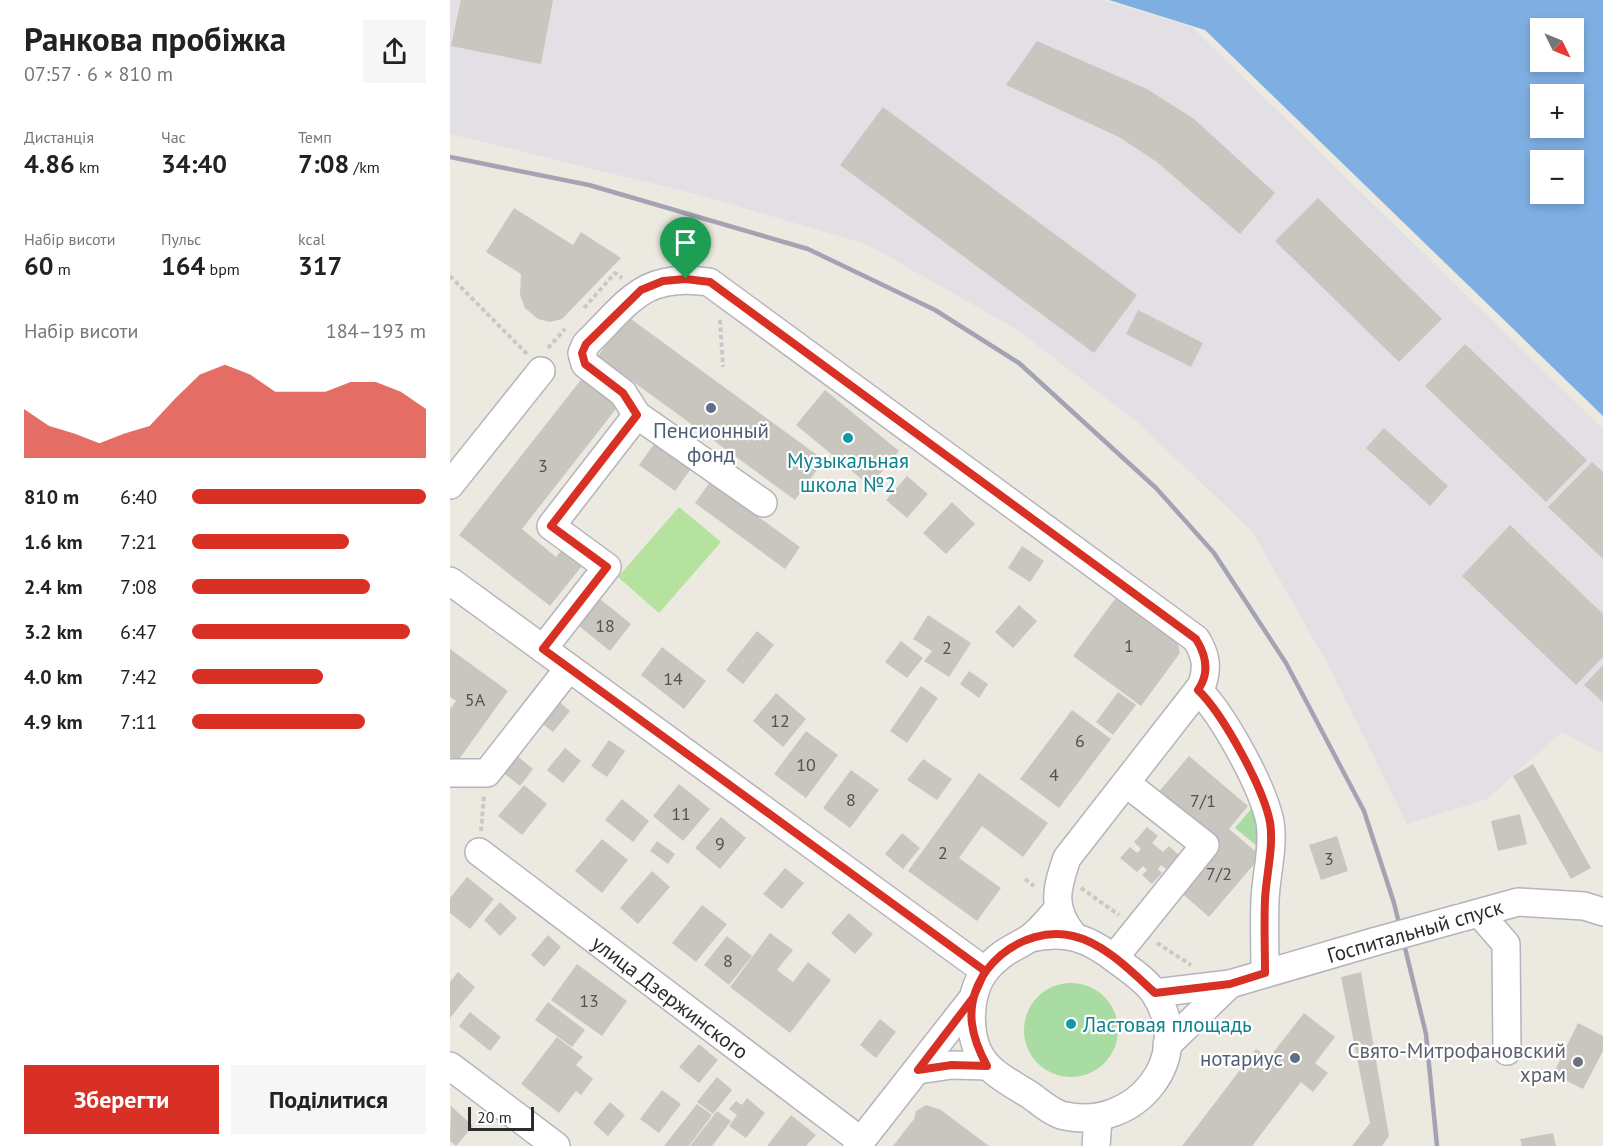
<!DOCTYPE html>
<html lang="uk">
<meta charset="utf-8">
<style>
:root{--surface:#fff;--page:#f6f6f6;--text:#222;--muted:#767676;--accent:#d93025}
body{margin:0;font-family:"PT Sans",sans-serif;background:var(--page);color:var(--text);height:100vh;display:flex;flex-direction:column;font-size:22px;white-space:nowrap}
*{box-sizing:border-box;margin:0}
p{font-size:20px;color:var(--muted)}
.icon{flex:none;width:33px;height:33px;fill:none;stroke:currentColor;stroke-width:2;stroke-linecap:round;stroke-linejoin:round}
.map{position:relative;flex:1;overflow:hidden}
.details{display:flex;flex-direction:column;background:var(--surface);width:450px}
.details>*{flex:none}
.needle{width:39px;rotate:133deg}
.controls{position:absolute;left:1080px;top:18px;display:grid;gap:12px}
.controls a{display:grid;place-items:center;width:54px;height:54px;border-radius:0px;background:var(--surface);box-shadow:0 3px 9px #0003;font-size:30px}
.scale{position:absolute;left:18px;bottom:15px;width:66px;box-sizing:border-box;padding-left:6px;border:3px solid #2c2c2c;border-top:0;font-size:16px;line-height:21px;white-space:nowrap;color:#2c2c2c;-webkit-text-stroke:4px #fff;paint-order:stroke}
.pin{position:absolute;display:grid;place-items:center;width:51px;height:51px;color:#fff;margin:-62px -26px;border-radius:50% 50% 50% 0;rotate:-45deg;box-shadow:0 0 6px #0007}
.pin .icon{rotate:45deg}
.round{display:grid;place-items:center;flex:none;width:63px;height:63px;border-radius:0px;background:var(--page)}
.head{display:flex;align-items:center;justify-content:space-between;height:102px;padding:0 24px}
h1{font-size:33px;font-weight:800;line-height:45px}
.metrics{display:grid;grid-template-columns:repeat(3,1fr);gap:9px;height:102px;padding:6px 24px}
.metrics div{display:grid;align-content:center}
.metrics b{font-size:26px;font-weight:800}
.metrics small{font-size:16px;font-weight:400}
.metrics p{font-size:16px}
.chart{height:168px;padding:12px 24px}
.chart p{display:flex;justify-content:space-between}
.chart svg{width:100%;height:108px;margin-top:6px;fill:var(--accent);opacity:.7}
.cta{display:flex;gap:12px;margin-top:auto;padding:12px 24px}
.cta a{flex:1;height:69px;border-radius:0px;background:var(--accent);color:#fff;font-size:24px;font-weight:800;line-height:69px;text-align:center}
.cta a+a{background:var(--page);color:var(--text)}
ul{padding:0 24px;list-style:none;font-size:20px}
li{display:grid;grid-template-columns:96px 72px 1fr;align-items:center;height:45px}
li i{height:15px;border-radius:8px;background:var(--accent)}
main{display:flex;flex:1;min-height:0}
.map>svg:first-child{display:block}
.industrial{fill:#e2dfe5}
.green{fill:#a8dca2}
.pitch{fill:#b5e29f}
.water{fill:#7fafe2;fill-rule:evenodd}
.building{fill:#c8c6bf}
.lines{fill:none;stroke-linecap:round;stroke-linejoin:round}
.minor-casing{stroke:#b4b3be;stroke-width:30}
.path{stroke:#c8c8c8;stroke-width:4;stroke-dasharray:4.5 3;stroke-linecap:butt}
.minor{stroke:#fff;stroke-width:27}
.rail{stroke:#a4a3b4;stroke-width:4.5}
.minor-bridge-casing{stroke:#b4b3be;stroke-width:30;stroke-linecap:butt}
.minor-bridge{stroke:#fff;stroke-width:27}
.route-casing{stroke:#fff;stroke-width:12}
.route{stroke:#d93025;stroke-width:8}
.service-dot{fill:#5c6f8a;stroke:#fff;stroke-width:2}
.culture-dot{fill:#0f9aa8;stroke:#fff;stroke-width:2}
.worship-dot{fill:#6b7280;stroke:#fff;stroke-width:2}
.labels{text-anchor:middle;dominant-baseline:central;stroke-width:4.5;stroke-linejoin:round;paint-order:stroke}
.number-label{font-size:18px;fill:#535251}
.service-label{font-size:21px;fill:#4e5e75;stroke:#fff}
.culture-label{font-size:21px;fill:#0d838f;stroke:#fff}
.street-label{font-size:21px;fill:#2c2c2c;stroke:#fff}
.worship-label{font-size:21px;fill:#5b616d;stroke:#fff;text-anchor:end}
</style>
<main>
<section class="details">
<div class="head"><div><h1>Ранкова пробіжка</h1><p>07:57 · 6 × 810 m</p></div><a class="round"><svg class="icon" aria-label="share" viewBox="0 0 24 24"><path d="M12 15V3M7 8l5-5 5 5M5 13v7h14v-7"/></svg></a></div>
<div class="metrics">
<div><p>Дистанція</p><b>4.86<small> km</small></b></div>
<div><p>Час</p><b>34:40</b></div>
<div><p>Темп</p><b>7:08<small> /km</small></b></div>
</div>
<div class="metrics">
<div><p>Набір висоти</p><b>60<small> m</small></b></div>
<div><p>Пульс</p><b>164<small> bpm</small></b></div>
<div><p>kcal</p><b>317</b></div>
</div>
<div class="chart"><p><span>Набір висоти</span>184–193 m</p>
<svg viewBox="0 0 160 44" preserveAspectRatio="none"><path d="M0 44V24L10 31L20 34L30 38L40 34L50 31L60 20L70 10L80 6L90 10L100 17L110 17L120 17L130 13L140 13L150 17L160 24V44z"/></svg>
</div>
<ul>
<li><b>810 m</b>6:40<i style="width:100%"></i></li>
<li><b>1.6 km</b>7:21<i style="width:67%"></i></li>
<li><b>2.4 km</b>7:08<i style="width:76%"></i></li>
<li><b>3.2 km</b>6:47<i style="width:93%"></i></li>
<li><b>4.0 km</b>7:42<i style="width:56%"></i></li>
<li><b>4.9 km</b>7:11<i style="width:74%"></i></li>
</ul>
<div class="cta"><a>Зберегти</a><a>Поділитися</a></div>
</section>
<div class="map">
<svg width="1153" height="1146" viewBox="0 0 1153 1146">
<rect width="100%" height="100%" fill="#eceae0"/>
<path class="industrial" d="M0,0H652L742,27L1153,429V754L1112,732L1037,799L957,824L877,663L802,531L687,422L566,329L416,244L242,193L0,134Z"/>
<path class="green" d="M801,809L811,825L813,851L785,828Z
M574 1030a47 47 0 1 1 94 0a47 47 0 1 1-94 0Z"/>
<path class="pitch" d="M229,507L271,542L209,613L168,577Z"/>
<path class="water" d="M659,0H1153V416L755,30ZM1090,28H1124V62H1090ZM1090,94H1124V128H1090ZM1090,160H1124V194H1090Z"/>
<path class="building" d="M11,0H103L91,64L1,46Z
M587,41L697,89L744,119L825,193L790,234L707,162L669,137L556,85Z
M433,107L687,295L644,353L390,165Z
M868,198L992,319L949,362L825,241Z
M64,208L123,245L131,232L171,258L112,319L100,322L88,319L75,308L70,295L71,274L36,252Z
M688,310L753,343L741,367L676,334Z
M177,316L374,460L345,500L148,356Z
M1015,344L1137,460L1096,502L975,386Z
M137,372L173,400L72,529L106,557L114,547L135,562L100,606L9,535Z
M375,390L449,451L420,486L346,425Z
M934,428L998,486L980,506L916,448Z
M207,440L243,466L225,491L189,465Z
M1142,462L1153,472V559L1098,507Z
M457,476L478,494L457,518L436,500Z
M260,482L350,547L335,569L245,503Z
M502,502L525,524L496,554L473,533Z
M1060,525L1153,614V657L1126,685L1012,576Z
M572,546L594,561L580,582L558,568Z
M668,595L726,637L730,653L691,706L623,656Z
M150,599L181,624L160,651L129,626Z
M569,605L587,621L563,648L545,632Z
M478,615L521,643L499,677L474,661L482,651L463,639Z
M307,631L324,645L293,684L276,670Z
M451,641L473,658L457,678L435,662Z
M212,647L256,681L234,709L191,675Z
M0,649L58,691L7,762L0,757V709L6,701L0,697Z
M1153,665V702L1134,685Z
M519,671L538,684L529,698L510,684Z
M471,686L488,698L457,743L440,731Z
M668,692L686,705L663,735L646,722Z
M326,693L356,719L333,747L303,721Z
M107,700L120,711L103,732L89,721Z
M622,710L661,739L609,808L570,779Z
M356,731L388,755L356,798L324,774Z
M159,740L175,751L157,777L141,766Z
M115,748L131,761L113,783L97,770Z
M65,754L83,769L70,786L51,771Z
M739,756L798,806L779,829L811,856L759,917L727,889L767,842L707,794Z
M473,759L502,779L487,800L457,780Z
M1083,764L1141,868L1121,879L1063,776Z
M401,770L429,790L400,828L373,808Z
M529,773L598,823L573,857L532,826L509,858L551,888L527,921L458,871Z
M229,784L260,809L233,841L203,816Z
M74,785L97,804L72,835L48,816Z
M172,799L199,821L183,842L155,820Z
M1070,814L1077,844L1048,851L1041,821Z
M271,817L296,838L270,869L245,848Z
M697,827L708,836L702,843L713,852L719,846L729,855L716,869L711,865L708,869L712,873L702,884L692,875L697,870L693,866L687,872L670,858L680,847L687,853L691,849L684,842Z
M452,833L470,848L453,869L435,854Z
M887,836L898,871L871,880L859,845Z
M152,839L178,860L152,893L125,871Z
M207,841L225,854L218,864L200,851Z
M335,868L354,883L332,909L313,894Z
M202,871L220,887L188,924L170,908Z
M17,877L44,899L20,929L0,913V898Z
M50,902L67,918L50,936L34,920Z
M252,905L277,924L246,962L222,943Z
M399,913L423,934L405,954L381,933Z
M320,933L343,950L327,970L343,982L358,962L381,980L340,1033L280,987Z
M98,935L111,947L94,967L81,955Z
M277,936L302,956L279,985L254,965Z
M127,964L177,1001L152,1036L101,1000Z
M8,972L25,987L0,1018V982Z
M911,972L939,1136L932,1146H902L920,1123L891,977Z
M98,1002L135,1030L122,1047L85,1020Z
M20,1012L51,1037L40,1051L9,1026Z
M854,1013L885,1037L865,1063L878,1073L863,1092L851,1082L802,1146H732L806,1049L819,1058Z
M430,1019L446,1032L426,1058L410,1045Z
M1128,1023L1153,1036V1051L1133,1089L1103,1074Z
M107,1037L133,1057L126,1065L143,1079L131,1095L126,1091L109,1113L71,1084Z
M249,1044L268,1060L249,1083L229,1067Z
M267,1077L282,1090L263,1114L247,1102Z
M212,1090L231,1104L209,1133L190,1119Z
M297,1098L315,1113L296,1138L279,1126L287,1115L279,1109L286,1101L292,1105Z
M160,1102L175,1115L158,1136L143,1123Z
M247,1104L262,1115L239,1146H214Z
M476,1105L491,1110L539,1146H443L464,1119L466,1111Z
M1,1106L23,1126L6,1146L0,1141Z
M267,1111L281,1121L262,1146H240Z
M341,1115L366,1135L356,1146H317Z
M1103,1133L1106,1146H1072L1070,1139Z"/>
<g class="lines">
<g class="minor-casing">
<g id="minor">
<path d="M187,415L173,393L135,364L132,353L136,344C179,302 193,272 259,282L746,639C756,655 758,667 752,685L617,858C606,890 601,909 624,936"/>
<path d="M0,485L91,371"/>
<path d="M0,581L535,971"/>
<path d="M93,649L157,567L101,526L187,415L313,503"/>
<path d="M748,690C773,714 813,787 820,822C824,847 816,875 815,900C814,924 815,949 815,973"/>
<path d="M0,773H37L119,668"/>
<path id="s1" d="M29,852L411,1141"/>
<path d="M1029,913L1056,944L1057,1051"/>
<path d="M1014,917L1068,902L1134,906L1153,912"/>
<path d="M580,938C617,930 638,938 668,961C680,970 697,981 705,994C746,1058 685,1131 615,1116C603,1114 590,1102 580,1095C567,1087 550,1078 539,1067C516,1045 516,994 536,970C552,951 561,950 580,938C590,931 599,919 608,909"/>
<path d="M664,958L755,845L676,783"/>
<path d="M705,993L780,984L927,941"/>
<path d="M717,1045L780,984"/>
<path d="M0,1066L106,1146"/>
<path d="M468,1070L502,1065L537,1066"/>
<path d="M407,1146L523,998"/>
<path d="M646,1146L648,1119"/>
</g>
</g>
<path class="path" d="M0,276L77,354
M134,308L165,273L172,278
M270,320L273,367
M98,348L115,329
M31,831L34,796
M575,879L584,886
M631,888L669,915
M707,943L741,965"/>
<use href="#minor" class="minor"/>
<path class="rail" d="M0,157L139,185L358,249L485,310L569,363L706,488L764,553L836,663L914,811L944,903L976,1034L987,1146"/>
<g class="minor-bridge-casing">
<path id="minor-bridge" d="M927,941L1010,918"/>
</g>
<use href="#minor-bridge" class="minor-bridge"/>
</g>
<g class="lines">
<g class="route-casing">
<path id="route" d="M236,279L213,281L191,290L136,344L132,353L135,364L173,393L187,415L101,526L157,567L93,649L535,971L523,998L468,1070L502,1065L537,1066C530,1053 524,1040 522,1024C515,970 572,924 623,936C654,943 682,972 705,993L780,984L815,973C815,949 814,924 815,900C816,875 824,847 820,822C813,787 773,714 748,690C760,673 756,655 746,639L260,282L236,279"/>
</g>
<use href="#route" class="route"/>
</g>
<g class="service-dot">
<circle cx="261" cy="408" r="6"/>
<circle cx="845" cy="1058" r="6"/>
</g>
<g class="culture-dot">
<circle cx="398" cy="438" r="6"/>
<circle cx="621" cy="1024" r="6"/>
</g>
<circle class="worship-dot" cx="1128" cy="1062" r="6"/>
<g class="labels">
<g class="number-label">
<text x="93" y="465">3</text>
<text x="155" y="625">18</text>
<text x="679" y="645">1</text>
<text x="497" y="647">2</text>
<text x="223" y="678">14</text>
<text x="25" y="699">5А</text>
<text x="330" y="720">12</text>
<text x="630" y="740">6</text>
<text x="356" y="764">10</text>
<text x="604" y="774">4</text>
<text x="401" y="799">8</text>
<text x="753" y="800">7/1</text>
<text x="231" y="813">11</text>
<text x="270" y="843">9</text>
<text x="493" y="852">2</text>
<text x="879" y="858">3</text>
<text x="769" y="873">7/2</text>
<text x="278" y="960">8</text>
<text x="139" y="1000">13</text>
</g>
<g class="service-label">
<text x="261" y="430">Пенсионный<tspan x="261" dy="24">фонд</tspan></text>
<text x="833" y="1058" text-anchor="end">нотариус</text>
</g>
<g class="culture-label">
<text x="398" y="460">Музыкальная<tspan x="398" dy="24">школа №2</tspan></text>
<text x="633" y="1024" text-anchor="start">Ластовая площадь</text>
</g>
<g class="street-label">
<text transform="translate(965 931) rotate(-16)">Госпитальный спуск</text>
<text stroke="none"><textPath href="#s1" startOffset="240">улица Дзержинского</textPath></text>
</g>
<g class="worship-label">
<text x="1116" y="1050">Свято-Митрофановский<tspan x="1116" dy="24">храм</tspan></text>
</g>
</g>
</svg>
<div class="controls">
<a><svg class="needle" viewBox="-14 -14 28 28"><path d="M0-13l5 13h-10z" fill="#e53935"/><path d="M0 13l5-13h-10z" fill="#767676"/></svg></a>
<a>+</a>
<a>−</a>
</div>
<div class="scale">20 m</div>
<div class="pin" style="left:236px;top:279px;background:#1e9e55"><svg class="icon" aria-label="arrive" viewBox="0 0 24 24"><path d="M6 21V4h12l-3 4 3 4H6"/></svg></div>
</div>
</main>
